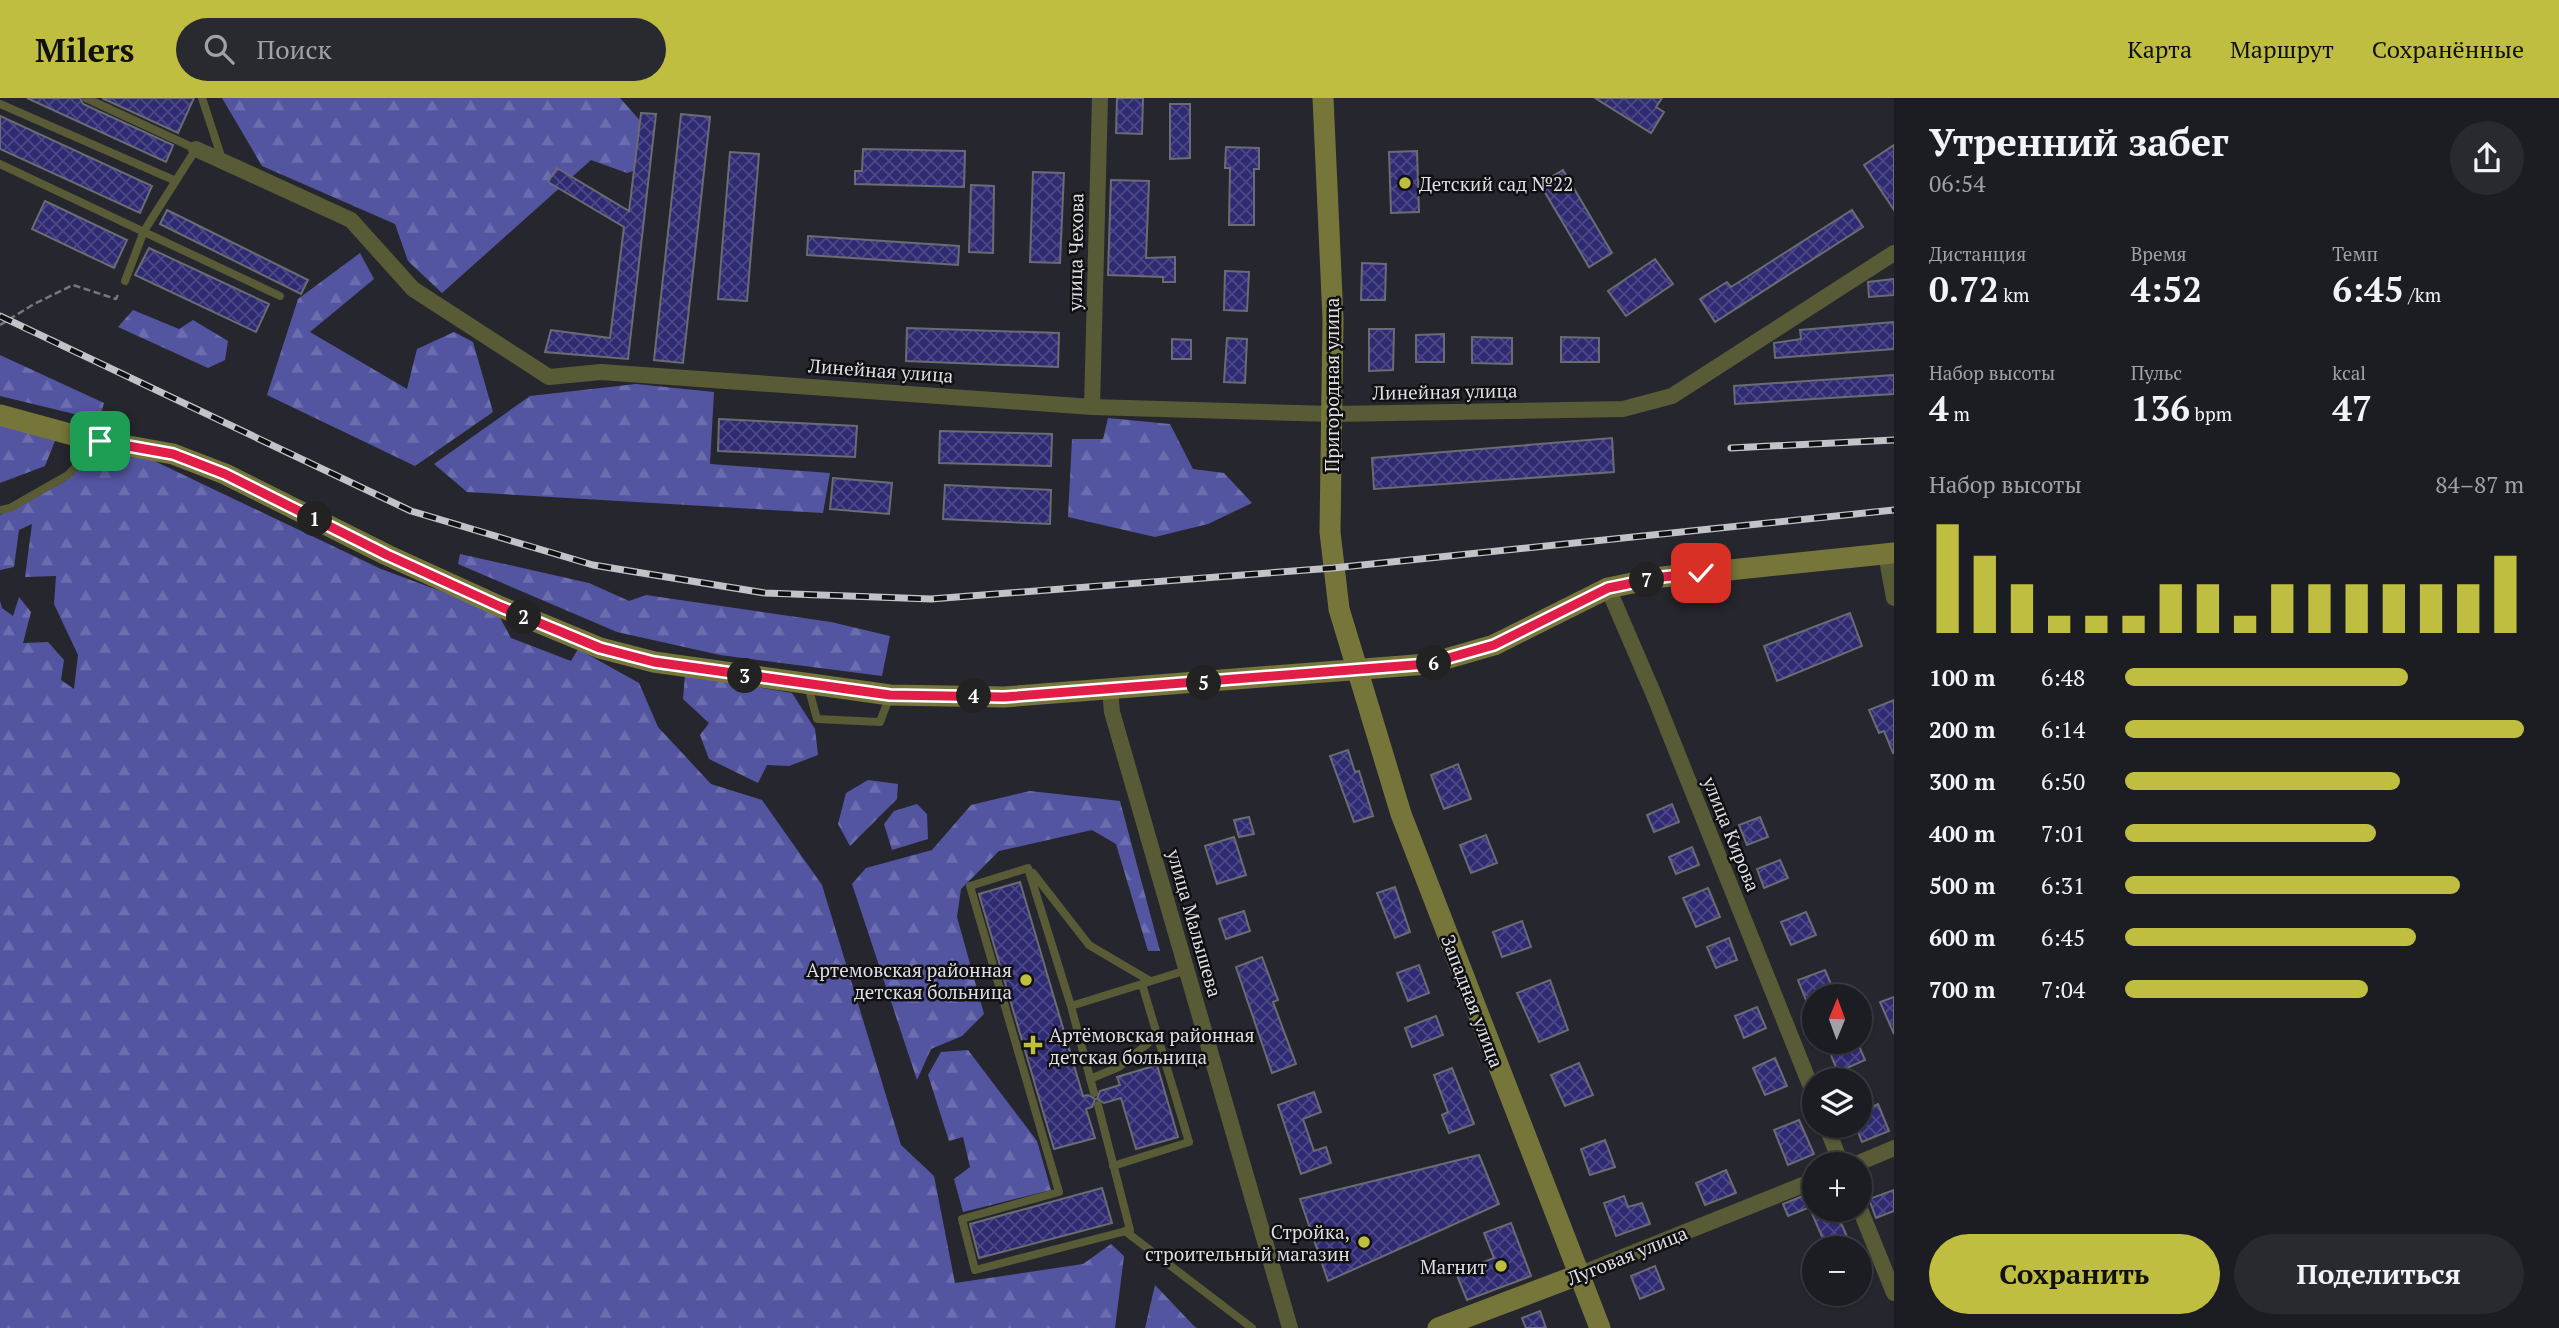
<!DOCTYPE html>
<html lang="ru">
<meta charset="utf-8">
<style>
:root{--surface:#1c1d22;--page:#292a2f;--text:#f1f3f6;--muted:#a0a2a5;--line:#3a3b40;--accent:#bfbe41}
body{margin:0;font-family:"PT Serif",serif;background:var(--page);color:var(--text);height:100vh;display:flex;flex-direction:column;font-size:26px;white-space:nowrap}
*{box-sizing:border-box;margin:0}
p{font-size:23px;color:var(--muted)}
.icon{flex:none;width:38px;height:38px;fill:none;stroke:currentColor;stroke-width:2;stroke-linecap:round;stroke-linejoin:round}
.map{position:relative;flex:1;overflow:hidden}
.side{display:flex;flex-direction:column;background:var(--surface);width:665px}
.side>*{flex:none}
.needle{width:46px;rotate:1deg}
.fabs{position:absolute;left:1802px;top:886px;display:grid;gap:14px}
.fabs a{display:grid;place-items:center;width:70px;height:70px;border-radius:50%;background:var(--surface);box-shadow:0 2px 5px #0004,0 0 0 2px var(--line);font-size:35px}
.pin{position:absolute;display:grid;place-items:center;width:60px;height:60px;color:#fff;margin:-30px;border-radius:14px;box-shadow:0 4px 10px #0006}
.km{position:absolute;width:35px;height:35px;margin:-18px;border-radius:50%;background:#222;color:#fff;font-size:19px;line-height:35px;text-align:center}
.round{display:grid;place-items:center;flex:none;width:74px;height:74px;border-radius:37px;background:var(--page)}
.overview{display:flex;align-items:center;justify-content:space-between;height:119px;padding:0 35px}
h1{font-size:38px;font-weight:600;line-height:52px}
.metrics{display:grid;grid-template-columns:repeat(3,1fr);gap:10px;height:119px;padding:7px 35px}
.metrics div{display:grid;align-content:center}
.metrics b{font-size:35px;font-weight:600}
.metrics small{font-size:19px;font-weight:400}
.metrics p{font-size:19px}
.chart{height:196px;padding:14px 35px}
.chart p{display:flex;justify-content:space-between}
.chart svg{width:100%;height:126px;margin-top:7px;stroke:var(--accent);stroke-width:6}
.action{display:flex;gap:14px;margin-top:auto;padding:14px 35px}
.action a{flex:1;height:80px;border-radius:42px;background:var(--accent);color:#111;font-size:28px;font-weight:600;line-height:80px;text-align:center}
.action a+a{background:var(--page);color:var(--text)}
ul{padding:0 35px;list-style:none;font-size:23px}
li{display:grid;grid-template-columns:112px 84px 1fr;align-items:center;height:52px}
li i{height:18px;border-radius:9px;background:var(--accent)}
header{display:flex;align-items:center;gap:42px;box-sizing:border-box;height:98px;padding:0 35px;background:var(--accent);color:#111}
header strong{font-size:33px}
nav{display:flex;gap:38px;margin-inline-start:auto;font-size:24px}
.search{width:490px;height:63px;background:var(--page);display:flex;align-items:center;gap:18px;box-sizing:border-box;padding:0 24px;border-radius:38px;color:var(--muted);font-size:26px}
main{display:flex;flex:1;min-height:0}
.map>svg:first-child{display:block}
.forest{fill:url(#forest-firs)}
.building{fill:url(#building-cross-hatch);stroke:#6a6b73;stroke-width:2}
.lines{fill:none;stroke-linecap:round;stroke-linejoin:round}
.path{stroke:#77777e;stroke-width:2.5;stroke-dasharray:7 3.5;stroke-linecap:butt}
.lane{stroke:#595a36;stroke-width:8}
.street{stroke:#595a36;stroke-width:16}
.secondary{stroke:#76763a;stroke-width:21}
.rail-casing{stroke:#c2c3c8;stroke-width:7}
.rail{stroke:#101013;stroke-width:4.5;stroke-dasharray:13;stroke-linecap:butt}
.route-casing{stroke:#fff;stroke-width:14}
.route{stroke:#e11d48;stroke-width:9}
.poi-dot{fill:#bfbe41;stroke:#101013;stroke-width:2.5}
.labels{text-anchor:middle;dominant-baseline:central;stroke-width:5;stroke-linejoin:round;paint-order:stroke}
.poi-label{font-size:19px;fill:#dfdfe4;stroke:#101013;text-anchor:end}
.street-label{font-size:19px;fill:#dfdfe4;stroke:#101013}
</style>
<header>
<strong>Milers</strong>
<div class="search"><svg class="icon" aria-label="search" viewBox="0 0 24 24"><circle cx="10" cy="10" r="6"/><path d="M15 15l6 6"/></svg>Поиск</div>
<nav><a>Карта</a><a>Маршрут</a><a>Сохранённые</a></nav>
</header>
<main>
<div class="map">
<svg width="1894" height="1230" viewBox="0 0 1894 1230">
<defs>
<pattern id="forest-firs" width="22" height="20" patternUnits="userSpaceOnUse" patternTransform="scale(1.75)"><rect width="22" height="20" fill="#5455a1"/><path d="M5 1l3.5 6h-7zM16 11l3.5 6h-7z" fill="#6c6dae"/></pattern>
<pattern id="building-cross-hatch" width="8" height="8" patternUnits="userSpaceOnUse" patternTransform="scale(1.75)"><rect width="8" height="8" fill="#2f2b73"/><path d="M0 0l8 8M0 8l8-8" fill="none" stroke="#4d4987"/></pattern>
</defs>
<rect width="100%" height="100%" fill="#26272e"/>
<path class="forest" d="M222,0H620L643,26L642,70L627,75L591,62L442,195L408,163L395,126L262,68Z
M360,155L374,181L310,234L407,291L417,251L454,234L473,244L493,314L415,368L267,297L298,201Z
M133,212L179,231L193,222L228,243L225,262L208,270L118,229Z
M0,257L104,305L99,322L0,298Z
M636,286L714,294L710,366L830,375L823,415L467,394L434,366L530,298Z
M1108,320L1170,326L1193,371L1224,375L1252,405L1208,426L1155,439L1068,419L1072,341H1103Z
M0,323L59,333L45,368L0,385Z
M87,357L148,360L381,471L497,514L511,540L571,563L578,551L639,585L658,629L711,686L762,702L822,787L901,1047L934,1078L955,1185L1083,1166L1111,1146L1124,1158L1115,1230H0V503L2,510L13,518L19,499L31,514L23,545L48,544L64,562L61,582L74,591L78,557L54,506L56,478L25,479L32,426L19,432L14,469L0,472V417L60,386Z
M460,456L589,485L629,503L646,497L831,524L890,538L882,578L720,557L617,534L458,466Z
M685,577L792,595L815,631L818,657L789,668L767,667L758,685L709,661L700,637L709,625L683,601Z
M868,682L898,686L897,701L850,748L838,726L846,695Z
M1030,693L1120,703L1160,853H1148L1116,746L1092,732L999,753L961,791L957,819L984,916L962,938L931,951L917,982L852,786L866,770L932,752L971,707Z
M917,706L927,716L928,741L892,752L884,726L894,713Z
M968,952L1037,1043L1051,1092L963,1114L954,1081L970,1069L963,1039L949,1043L928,977L941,954Z
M1155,1187L1194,1228L1197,1230H1145Z"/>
<path class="building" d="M27,0H80L83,6L173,47L172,50L166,64Z
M102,0H194L178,35Z
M1117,0H1143L1142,36L1116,35Z
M1595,0H1662L1656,9L1664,14L1651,35Z
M1170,6H1190V60L1170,61Z
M641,15L656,16L628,261L545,254L551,232L610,240L624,129L548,84L557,70L629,113Z
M681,16L710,19L683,265L654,262Z
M0,18L152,88L140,115L0,51Z
M1894,47V112L1864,67Z
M1226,49L1259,50V71H1254V127H1229L1230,70H1225Z
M863,51L965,53L964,89L855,86V73H862Z
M1417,53L1419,114L1391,115L1389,54Z
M730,54L759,56L747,203L718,201Z
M1563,72L1612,155L1589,169L1540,86Z
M1033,74L1064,75L1060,165L1030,164Z
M1111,82L1149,83L1146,160L1175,159V184H1163V179L1108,177Z
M971,87L994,88L993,155L969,154Z
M45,103L127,142L114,170L32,131Z
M167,112L308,182L301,196L160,126Z
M1852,112L1863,129L1715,224L1700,201L1727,184L1731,189Z
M808,138L959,148L958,167L807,157Z
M149,150L269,206L256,234L135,177Z
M1655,161L1673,186L1626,218L1608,193Z
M1362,165L1386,166L1385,202H1361Z
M1225,173L1249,174L1247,213L1224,212Z
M1894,181V197L1869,199L1868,184Z
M1894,224V251L1775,260L1774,245L1801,241L1800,232Z
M907,230L1059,235L1058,269L906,263Z
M1369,231H1394L1393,272L1369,273Z
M1444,236V264H1416V237Z
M1472,239L1512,240V266L1472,265Z
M1561,239L1599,240V264H1561Z
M1227,240L1247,241L1245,285L1224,284Z
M1172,241L1191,242V261H1172Z
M1894,277V296L1735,306L1734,288Z
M719,321L857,328L855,359L718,353Z
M940,333L1052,336L1051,368L939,365Z
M1612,340L1614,374L1374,391L1372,360Z
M833,380L892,385L889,416L830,411Z
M945,387L1051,392L1050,426L943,421Z
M1850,515L1862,548L1777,583L1764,548Z
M1894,602V655H1893L1884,633L1879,635L1869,612Z
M1348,652L1355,674L1359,673L1373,718L1354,724L1330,658Z
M1458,666L1471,701L1444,711L1431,677Z
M1672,706L1679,724L1654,734L1647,717Z
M1249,719L1254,736L1239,739L1234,722Z
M1760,719L1768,739L1747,747L1739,727Z
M1486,737L1497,765L1471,775L1460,747Z
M1234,739L1246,777L1217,786L1205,748Z
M1692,749L1699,767L1676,776L1669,759Z
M1780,762L1788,780L1764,790L1757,771Z
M1020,784L1083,998L1088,997L1095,1001L1092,1009L1086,1011L1095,1040L1054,1051L979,796Z
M1395,789L1410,834L1395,840L1377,795Z
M1708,790L1720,819L1696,829L1683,800Z
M1244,813L1250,833L1226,841L1219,821Z
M1806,814L1816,837L1791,847L1781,824Z
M1522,823L1531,849L1502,859L1493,834Z
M1729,840L1737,862L1716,870L1707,849Z
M1262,859L1278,902L1273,904L1296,966L1272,975L1236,869Z
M1419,867L1429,895L1408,903L1397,875Z
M1825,872L1833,891L1806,902L1798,882Z
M1550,882L1568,932L1539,944L1517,895Z
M1894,899V936L1880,904Z
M1757,909L1766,930L1744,940L1735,918Z
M1436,918L1443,937L1412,949L1405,930Z
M1825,943H1857L1865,962L1838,974Z
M1775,960L1787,988L1765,997L1753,970Z
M1579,965L1593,997L1565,1008L1551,977Z
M1157,967L1178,1039L1136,1051L1121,1000L1104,1005L1097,1001L1100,993L1120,987L1117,979Z
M1452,970L1474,1026L1449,1035L1442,1017L1448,1014L1434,977Z
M1314,994L1321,1014L1303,1021L1314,1053L1326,1049L1331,1065L1301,1076L1278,1007Z
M1878,1006L1889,1033L1862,1044L1855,1027H1860V1014Z
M1799,1022L1814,1056L1788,1067L1774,1032Z
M1605,1042L1615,1069L1590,1077L1581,1051Z
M1479,1057L1499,1106L1328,1183L1300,1101Z
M1726,1072L1736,1095L1705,1107L1696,1085Z
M1102,1090L1112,1125L979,1160L970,1126Z
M1894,1092V1113L1876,1120L1869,1101Z
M1815,1093V1107L1788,1118L1783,1106Z
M1624,1098L1628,1109L1642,1105L1650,1126L1616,1138L1604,1105Z
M1810,1111H1835L1848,1141L1827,1150Z
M1511,1125L1531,1178L1467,1202L1456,1175L1494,1160L1484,1135Z
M1655,1168L1664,1191L1640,1201L1631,1178Z
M1540,1213L1546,1230H1526L1522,1220Z"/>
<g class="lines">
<path class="path" d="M0,227L34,206L73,187L116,201L119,194"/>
<path class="lane" d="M86,0L196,51L144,133L125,183
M202,0L222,61
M0,6L176,83
M0,66L280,198
M0,412L10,410L68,377L98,345
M808,588L817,621L880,624L889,600
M1033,775L1089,847L1150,883
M1071,908L1028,770L970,788L1059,1094L962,1121L975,1172L1130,1132L1098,1007
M1090,981L1119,969L1157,938
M1094,995L1071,908L1187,872
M1113,1068L1189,1044L1142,886
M1125,1133L1252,1230"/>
<path class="street" d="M196,51L351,122L413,191L549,279L601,274L1092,309L1332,316L1623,311L1672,298L1894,155
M1092,309L1100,0
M1886,456L1894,500
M1608,490L1654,597L1815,999
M1110,593L1112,614L1290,1230
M1826,1027L1841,1066
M1856,1066L1894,1050
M1860,1111L1894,1195
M1578,1177L1815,1082"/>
<path class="secondary" d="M1323,0L1333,221L1330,434L1339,511L1401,716L1600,1230
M0,317L84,340L173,356L225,376L387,457L501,509L600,550L654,564L890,597L1004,599L1428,566L1494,547L1608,490L1662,479L1894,455
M1438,1230L1578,1177"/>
<g class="rail-casing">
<path id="rail" d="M0,218L411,413L593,467L765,495L931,501L1333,470L1894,412
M1731,350L1894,342"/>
</g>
<use href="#rail" class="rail"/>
</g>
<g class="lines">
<g class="route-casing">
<path id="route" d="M100,343L173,356L225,376L387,457L501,509L600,550L654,564L890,597L1004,599L1427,566L1494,547L1608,490L1662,479L1701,475"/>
</g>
<use href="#route" class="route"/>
</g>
<g class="poi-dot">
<circle cx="1405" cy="85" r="7"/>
<circle cx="1026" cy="882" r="7"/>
<path d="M1029.5 936.5h7v7h7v7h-7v7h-7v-7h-7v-7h7z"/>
<circle cx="1364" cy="1144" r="7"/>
<circle cx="1501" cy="1168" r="7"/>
</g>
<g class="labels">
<g class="poi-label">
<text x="1419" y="85" text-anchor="start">Детский сад №22</text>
<text x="1012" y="871">Артемовская районная<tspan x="1012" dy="22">детская больница</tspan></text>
<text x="1049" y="936" text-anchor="start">Артёмовская районная<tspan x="1049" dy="22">детская больница</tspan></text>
<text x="1350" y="1133">Стройка,<tspan x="1350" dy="22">строительный магазин</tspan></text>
<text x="1487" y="1168">Магнит</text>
</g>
<g class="street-label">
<text transform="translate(1075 154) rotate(-89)">улица Чехова</text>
<text transform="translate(881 272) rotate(4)">Линейная улица</text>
<text transform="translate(1331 287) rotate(-90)">Пригородная улица</text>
<text transform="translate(1445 293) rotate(-1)">Линейная улица</text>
<text transform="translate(1732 736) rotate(68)">улица Кирова</text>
<text transform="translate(1195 825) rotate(74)">улица Малышева</text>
<text transform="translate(1473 903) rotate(69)">Западная улица</text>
<text transform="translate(1627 1157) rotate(-22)">Луговая улица</text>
</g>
</g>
</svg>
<div class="fabs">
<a><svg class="needle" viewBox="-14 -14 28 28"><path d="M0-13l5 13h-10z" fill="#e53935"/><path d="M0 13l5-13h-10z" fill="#a0a2a5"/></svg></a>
<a><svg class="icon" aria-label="layers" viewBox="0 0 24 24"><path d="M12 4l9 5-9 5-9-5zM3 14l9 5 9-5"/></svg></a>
<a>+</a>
<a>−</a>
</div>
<div class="pin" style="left:100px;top:343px;background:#1e9e55"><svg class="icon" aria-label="arrive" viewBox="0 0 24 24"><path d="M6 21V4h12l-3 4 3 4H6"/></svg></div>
<div class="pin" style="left:1701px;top:475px;background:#d93025"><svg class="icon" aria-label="check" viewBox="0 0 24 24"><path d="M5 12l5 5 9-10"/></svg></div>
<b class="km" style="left:315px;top:421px">1</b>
<b class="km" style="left:524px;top:519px">2</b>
<b class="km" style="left:745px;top:578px">3</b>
<b class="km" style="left:974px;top:598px">4</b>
<b class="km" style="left:1204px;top:585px">5</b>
<b class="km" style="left:1434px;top:565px">6</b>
<b class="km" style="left:1647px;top:482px">7</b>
</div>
<section class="side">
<div class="overview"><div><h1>Утренний забег</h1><p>06:54</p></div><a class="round"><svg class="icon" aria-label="share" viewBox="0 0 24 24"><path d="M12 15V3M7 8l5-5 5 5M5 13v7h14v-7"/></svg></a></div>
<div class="metrics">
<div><p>Дистанция</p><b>0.72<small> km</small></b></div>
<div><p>Время</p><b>4:52</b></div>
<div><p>Темп</p><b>6:45<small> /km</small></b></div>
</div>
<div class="metrics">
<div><p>Набор высоты</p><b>4<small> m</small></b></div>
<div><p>Пульс</p><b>136<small> bpm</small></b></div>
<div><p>kcal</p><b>47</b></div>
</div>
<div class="chart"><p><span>Набор высоты</span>84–87 m</p>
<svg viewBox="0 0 160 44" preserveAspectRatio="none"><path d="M5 44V6M15 44V17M25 44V27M35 44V38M45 44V38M55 44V38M65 44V27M75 44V27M85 44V38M95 44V27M105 44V27M115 44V27M125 44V27M135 44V27M145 44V27M155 44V17"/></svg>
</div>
<ul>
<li><b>100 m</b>6:48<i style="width:71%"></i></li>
<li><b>200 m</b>6:14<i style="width:100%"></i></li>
<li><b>300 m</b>6:50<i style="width:69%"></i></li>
<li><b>400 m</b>7:01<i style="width:63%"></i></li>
<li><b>500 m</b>6:31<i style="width:84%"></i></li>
<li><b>600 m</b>6:45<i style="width:73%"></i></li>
<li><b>700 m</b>7:04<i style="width:61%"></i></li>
</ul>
<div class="action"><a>Сохранить</a><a>Поделиться</a></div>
</section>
</main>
